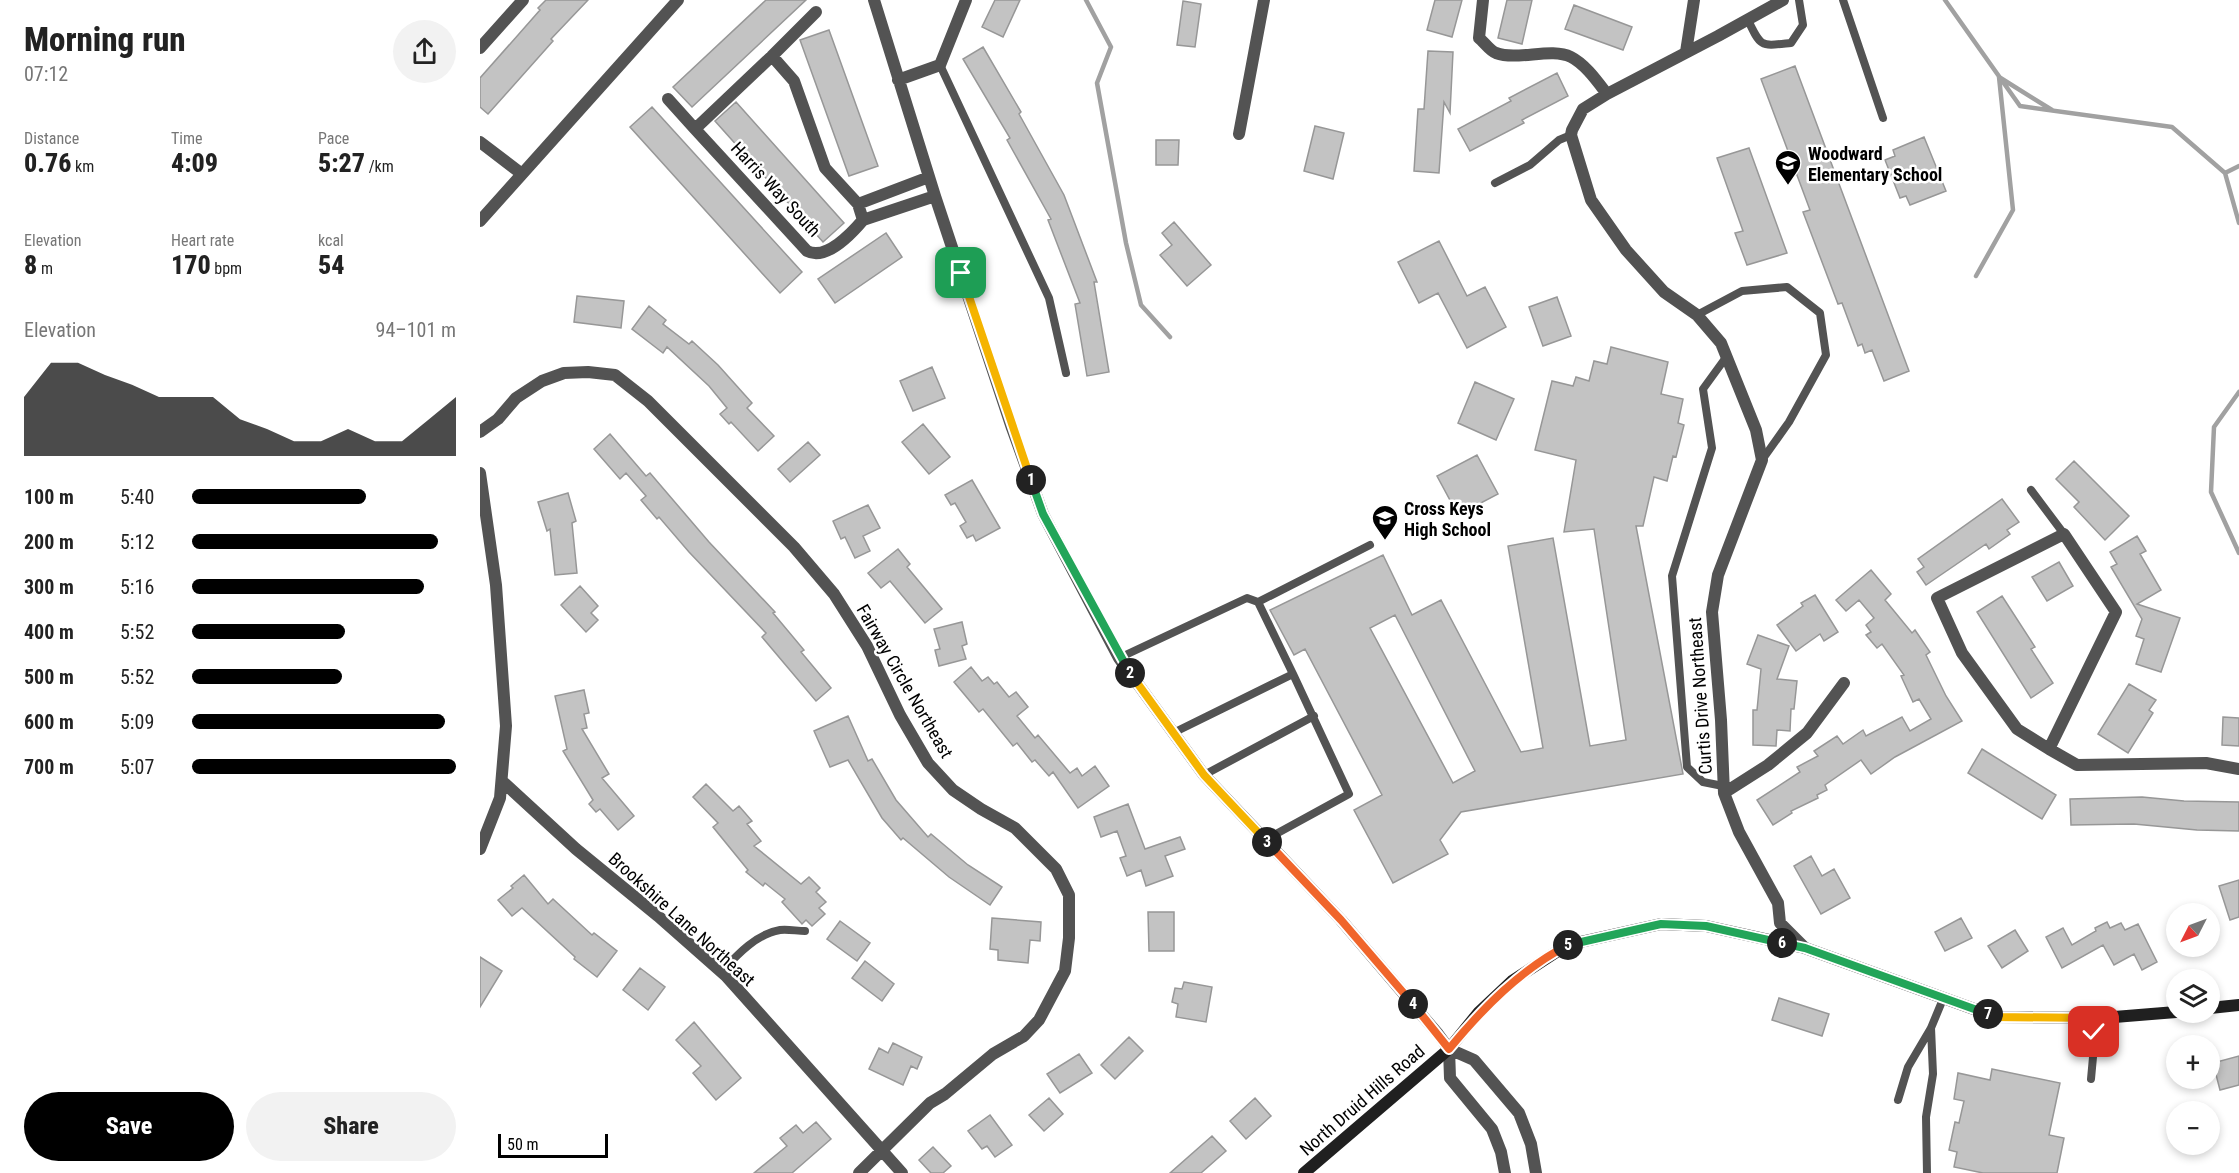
<!DOCTYPE html>
<meta charset="utf-8">
<style>
:root{--surface:#fff;--page:#f2f2f2;--text:#222;--muted:#767676;--accent:#000}
body{margin:0;font-family:"Roboto Condensed",sans-serif;background:var(--page);color:var(--text);height:100vh;display:flex;flex-direction:column;font-size:22px;white-space:nowrap}
*{box-sizing:border-box;margin:0}
p{font-size:20px;color:var(--muted)}
.icon{flex:none;width:33px;height:33px;fill:none;stroke:currentColor;stroke-width:2;stroke-linecap:round;stroke-linejoin:round}
.map{position:relative;flex:1;overflow:hidden}
.drawer{display:flex;flex-direction:column;background:var(--surface);width:480px}
.drawer>*{flex:none}
.needle{width:39px;rotate:228deg}
.buttons{position:absolute;left:1686px;top:903px;display:grid;gap:12px}
.buttons a{display:grid;place-items:center;width:54px;height:54px;border-radius:50%;background:var(--surface);box-shadow:0 3px 9px #0003;font-size:30px}
.scale{position:absolute;left:18px;bottom:15px;width:110px;box-sizing:border-box;padding-left:6px;border:3px solid #000;border-top:0;font-size:16px;line-height:21px;white-space:nowrap;color:#000;-webkit-text-stroke:4px #fff;paint-order:stroke}
.pin{position:absolute;display:grid;place-items:center;width:51px;height:51px;color:#fff;margin:-26px;border-radius:12px;box-shadow:0 3px 9px #0006}
.km{position:absolute;width:30px;height:30px;margin:-15px;border-radius:50%;background:#222;color:#fff;font-size:16px;line-height:30px;text-align:center}
.round{display:grid;place-items:center;flex:none;width:63px;height:63px;border-radius:32px;background:var(--page)}
.head{display:flex;align-items:center;justify-content:space-between;height:102px;padding:0 24px}
h1{font-size:33px;font-weight:800;line-height:45px}
.stats{display:grid;grid-template-columns:repeat(3,1fr);gap:9px;height:102px;padding:6px 24px}
.stats div{display:grid;align-content:center}
.stats b{font-size:26px;font-weight:800}
.stats small{font-size:16px;font-weight:400}
.stats p{font-size:16px}
.chart{height:168px;padding:12px 24px}
.chart p{display:flex;justify-content:space-between}
.chart svg{width:100%;height:108px;margin-top:6px;fill:var(--accent);opacity:.7}
.button{display:flex;gap:12px;margin-top:auto;padding:12px 24px}
.button a{flex:1;height:69px;border-radius:36px;background:var(--accent);color:#fff;font-size:24px;font-weight:800;line-height:69px;text-align:center}
.button a+a{background:var(--page);color:var(--text)}
ul{padding:0 24px;list-style:none;font-size:20px}
li{display:grid;grid-template-columns:96px 72px 1fr;align-items:center;height:45px}
li i{height:15px;border-radius:8px;background:var(--accent)}
main{display:flex;flex:1;min-height:0}
.map>svg:first-child{display:block}
.lines{fill:none;stroke-linecap:round;stroke-linejoin:round}
.stream{stroke:#a1a1a1;stroke-width:4.5}
.building{fill:#c3c3c3;stroke:#979797;stroke-width:1.5;fill-rule:evenodd}
.lane{stroke:#535353;stroke-width:8}
.street{stroke:#535353;stroke-width:12}
.secondary{stroke:#202020;stroke-width:12}
.split-1-casing{stroke:#fff;stroke-width:12}
.split-2-casing{stroke:#fff;stroke-width:12}
.split-3-casing{stroke:#fff;stroke-width:12}
.split-4-casing{stroke:#fff;stroke-width:12}
.split-5-casing{stroke:#fff;stroke-width:12}
.split-6-casing{stroke:#fff;stroke-width:12}
.split-7-casing{stroke:#fff;stroke-width:12}
.split-8-casing{stroke:#fff;stroke-width:12}
.split-1{stroke:#f5b400;stroke-width:8}
.split-2{stroke:#22a559;stroke-width:8}
.split-3{stroke:#f5b400;stroke-width:8}
.split-4{stroke:#f0652b;stroke-width:8}
.split-5{stroke:#f0652b;stroke-width:8}
.split-6{stroke:#22a559;stroke-width:8}
.split-7{stroke:#22a559;stroke-width:8}
.split-8{stroke:#f5b400;stroke-width:8}
.labels{text-anchor:middle;dominant-baseline:central;stroke-width:5;stroke-linejoin:round;paint-order:stroke}
.poi-label{font-size:18px;font-weight:bold;fill:#000;stroke:#fff;text-anchor:start}
.street-label{font-size:18px;fill:#000;stroke:#fff}
</style>
<main>
<section class="drawer">
<div class="head"><div><h1>Morning run</h1><p>07:12</p></div><a class="round"><svg class="icon" aria-label="share" viewBox="0 0 24 24"><path d="M12 15V3M7 8l5-5 5 5M5 13v7h14v-7"/></svg></a></div>
<div class="stats">
<div><p>Distance</p><b>0.76<small> km</small></b></div>
<div><p>Time</p><b>4:09</b></div>
<div><p>Pace</p><b>5:27<small> /km</small></b></div>
</div>
<div class="stats">
<div><p>Elevation</p><b>8<small> m</small></b></div>
<div><p>Heart rate</p><b>170<small> bpm</small></b></div>
<div><p>kcal</p><b>54</b></div>
</div>
<div class="chart"><p><span>Elevation</span>94–101 m</p>
<svg viewBox="0 0 160 44" preserveAspectRatio="none"><path d="M0 44V20L10 6L20 6L30 11L40 15L50 20L60 20L70 20L80 29L90 33L100 38L110 38L120 33L130 38L140 38L150 29L160 20V44z"/></svg>
</div>
<ul>
<li><b>100 m</b>5:40<i style="width:66%"></i></li>
<li><b>200 m</b>5:12<i style="width:93%"></i></li>
<li><b>300 m</b>5:16<i style="width:88%"></i></li>
<li><b>400 m</b>5:52<i style="width:58%"></i></li>
<li><b>500 m</b>5:52<i style="width:57%"></i></li>
<li><b>600 m</b>5:09<i style="width:96%"></i></li>
<li><b>700 m</b>5:07<i style="width:100%"></i></li>
</ul>
<div class="button"><a>Save</a><a>Share</a></div>
</section>
<div class="map">
<svg width="1759" height="1173" viewBox="0 0 1759 1173">
<rect width="100%" height="100%" fill="#fff"/>
<g class="lines">
<path class="stream" d="M606,0L631,47L617,83L646,243L661,305L690,337
M1465,0L1540,106L1692,127L1745,173L1759,166
M1745,173L1759,223
M1496,276L1533,210L1519,77L1572,110
M1759,392L1734,427L1731,492L1759,553"/>
</g>
<path class="building" d="M66,0H108L71,39L73,41L8,114L0,107V78L60,10L58,8Z
M286,0H326L212,107L193,87Z
M515,0H540L523,37L502,27Z
M955,0H982L972,37L947,30Z
M1027,0H1052L1042,44L1018,38Z
M703,1L721,4L715,47L697,45Z
M1094,5L1152,27L1143,50L1085,29Z
M349,30L398,166L369,176L320,40Z
M503,47L541,112L539,114L584,195L617,282H614L629,372L607,376L595,304L600,303L568,220L571,219L527,140L530,138L483,59Z
M948,51L973,52L970,113L964,102L959,173L934,171L938,109H944Z
M1315,66L1429,371L1404,381L1392,350L1385,353L1382,344L1378,346L1362,303L1358,304L1323,212L1330,210L1281,79Z
M1077,73L1088,96L1042,120L1044,123L990,151L978,129L1031,101L1029,98Z
M256,102L364,223L343,242L235,121Z
M172,107L322,272L300,293L150,127Z
M835,126L864,133L853,179L824,171Z
M1444,137L1466,191L1430,205L1426,196L1420,198L1405,160L1415,156L1413,150Z
M676,140H699L698,165H676Z
M1269,148L1307,253L1267,265L1255,233L1263,231L1237,158Z
M694,222L731,265L707,286L680,255L692,245L682,233Z
M406,233L422,257L355,303L338,279Z
M959,241L987,296L1005,287L1026,327L987,348L958,293L939,303L918,262Z
M97,296L144,301L141,328L94,322Z
M1077,297L1091,336L1063,346L1049,307Z
M169,306L186,320L183,324L209,344L212,341L238,365L272,403L267,408L294,436L278,451L251,422L249,424L240,414L247,408L229,386L187,347L183,353L152,329Z
M1131,347L1188,362L1181,394L1203,399L1198,423L1204,425L1196,457L1193,456L1187,481L1174,477L1163,526H1156L1203,774L981,812L960,840L968,854L913,883L874,810L902,795L825,649L814,655L790,610L903,555L932,615L961,600L1041,752L1063,748L1028,546L1073,538L1110,746L1146,740L1114,529L1084,532L1096,460L1055,450L1072,381L1093,386L1096,377L1109,381L1114,361L1127,364ZM915,615L995,771L973,783L890,628Z
M452,367L465,398L433,411L420,381Z
M995,382L1034,399L1016,440L978,423Z
M443,424L470,457L449,474L422,442Z
M130,434L166,476L170,473L229,542L295,612L293,613L324,650L321,652L351,688L336,701L282,637L286,633L209,552L179,517L177,519L161,500L166,496L146,473L140,479L114,449Z
M328,442L340,455L310,482L298,469Z
M997,455L1018,494L978,515L957,476Z
M1594,461L1649,516L1625,540L1594,507L1599,502L1576,479Z
M492,480L520,528L496,541L493,535L487,538L480,526L486,522L475,503L471,505L465,495Z
M88,493L96,521L92,523L97,573L75,575L70,529L67,531L58,502Z
M1522,499L1539,522L1527,530L1530,534L1509,549L1506,544L1446,585L1437,572L1444,567L1438,559Z
M388,505L400,528L383,536L390,551L375,558L365,537L361,539L353,521Z
M1657,536L1666,551L1660,554L1681,590L1657,604L1700,618L1681,672L1656,664L1664,639L1656,636L1662,619L1631,567L1637,564L1630,552Z
M418,549L430,564L427,567L462,609L445,623L410,581L401,588L388,573Z
M1579,562L1593,586L1567,601L1552,577Z
M1391,570L1411,594L1405,600L1432,633L1435,630L1450,652L1446,655L1466,696L1482,721L1415,757L1391,774L1381,760L1345,785L1347,790L1337,795L1338,798L1311,811L1312,813L1293,825L1277,800L1320,772L1317,767L1338,756L1334,751L1357,736L1363,744L1383,730L1386,736L1422,717L1430,731L1451,719L1439,699L1433,702L1421,676L1424,675L1402,644L1397,648L1386,635L1391,632L1386,625L1394,618L1379,600L1366,611L1356,600Z
M100,586L118,606L111,613L118,620L106,632L81,605Z
M1335,595L1358,632L1344,641L1340,634L1316,651L1297,625L1323,606L1321,603Z
M1522,596L1555,647L1551,649L1573,683L1551,698L1497,612Z
M482,622L487,644L482,646L486,659L459,666L455,650L460,649L454,629Z
M1278,635L1309,646L1297,679L1317,681L1314,709H1311L1310,731L1297,730L1296,746L1273,745V710H1277L1281,669L1267,664Z
M491,667L502,681L508,677L514,684L517,682L529,697L536,692L548,707L537,716L555,738L558,735L590,773L597,768L602,776L615,766L629,786L598,808L573,772L569,776L555,760L552,762L537,743L533,746L503,709L499,712L474,682Z
M1649,684L1676,700L1669,710L1673,713L1648,753L1618,734Z
M104,690L109,713L104,714L107,728L102,729L129,774L122,778L154,816L138,830L120,809L116,812L109,804L113,800L83,751L87,749L75,696Z
M368,716L388,761L392,759L416,800L448,837L451,834L488,865L522,887L510,905L469,877L423,838L421,840L402,818L368,760L350,767L334,731Z
M1743,717L1759,718V746L1742,745Z
M1502,749L1576,795L1562,819L1488,773Z
M226,784L253,811L259,806L272,821L267,824L281,841L274,846L321,884L329,877L340,888L336,892L346,902L339,908L345,914L332,926L326,920L322,924L302,902L305,899L285,883L283,886L266,872L268,870L233,827L238,823L213,797Z
M1662,797L1704,801L1759,802V831L1717,830L1654,824L1591,825L1590,799Z
M648,804L665,849L700,837L705,849L685,856L693,876L666,886L661,870L647,876L640,858L646,856L637,831L621,837L614,817Z
M1331,856L1342,876L1354,869L1370,898L1341,914L1314,866Z
M44,875L68,904L73,899L112,935L114,933L137,951L117,977L94,959L95,957L42,908L32,916L18,900L33,888L31,886Z
M1759,880V917L1750,920L1739,886Z
M668,912H694V951H669Z
M512,918L561,922L560,941L550,940L548,963L518,960V950L510,949Z
M1481,918L1492,938L1465,951L1455,932Z
M360,921L390,943L377,961L347,939Z
M1627,922L1630,928L1641,923L1645,930L1658,924L1677,962L1662,970L1654,954L1634,965L1623,945L1582,968L1566,937L1583,928L1592,945L1616,931L1615,928Z
M1535,930L1548,951L1522,968L1508,946Z
M0,957L22,971L0,1007Z
M385,961L414,984L402,1001L372,978Z
M160,968L185,987L168,1010L143,990Z
M704,982L732,987L726,1022L696,1017L698,1004L692,1002L695,988L702,989Z
M1299,998L1349,1014L1342,1036L1292,1020Z
M214,1022L261,1078L236,1100L213,1073L221,1066L196,1040Z
M649,1037L663,1051L635,1079L621,1065Z
M413,1043L442,1057L437,1069L431,1066L423,1085L389,1069L399,1048L408,1053Z
M599,1054L612,1073L580,1093L567,1074Z
M1759,1056V1085L1740,1090L1733,1063Z
M1512,1069L1580,1083L1569,1135L1584,1138L1577,1173H1503L1474,1167L1477,1152L1469,1150L1475,1122L1479,1123L1484,1101L1474,1099L1478,1073L1510,1080Z
M569,1098L583,1114L564,1131L549,1115Z
M775,1098L791,1116L766,1139L750,1121Z
M510,1115L532,1145L515,1157L507,1146L502,1149L488,1131Z
M336,1122L351,1139L312,1173H274L307,1146L300,1138L316,1125L323,1133Z
M732,1136L746,1151L721,1173H690Z
M453,1147L471,1166L463,1173H451L439,1160Z"/>
<g class="lines">
<path class="lane" d="M1363,0L1403,118
M1268,20C1281,48 1281,46 1311,43L1323,25L1319,0
M460,65L569,298L586,373
M1015,183L1050,165L1079,140L1091,135
M1217,315L1262,291L1307,287L1340,313L1346,355L1309,422L1282,460
M1551,490L1584,534
M778,602L813,674
M639,658L767,598L778,602L890,545
M693,733L813,674L869,794L785,840
M724,775L834,716
M1243,786L1223,782L1207,767L1192,576L1232,448L1223,389L1247,356
M241,972C257,955 276,934 300,930C308,929 317,931 325,931
M1611,1079L1615,1035L1614,1018
M1418,1100L1428,1067L1451,1028L1463,999
M1447,1173L1446,1117L1453,1074L1451,1028"/>
<path class="street" d="M394,0L455,196L532,428L563,514L639,658L724,775L861,920L958,1034L969,1049
M1003,0L999,38C1004,42 1010,51 1016,53C1038,61 1071,47 1091,57C1105,64 1117,81 1127,94
M1303,0L1238,36L1127,94L1103,109L1092,130L1091,135L1111,200L1146,250L1184,292L1217,315L1241,343L1276,430L1282,460L1238,575L1232,612L1241,720L1244,793L1259,832L1298,903L1300,923L1325,948
M0,48L43,0
M1206,52L1214,0
M292,56L314,81L345,168L378,204L383,220C372,233 346,261 327,251L215,129Z
M292,56L336,12
M418,80L460,65L486,0
M188,99L215,129
M759,134L784,0
M0,142L42,174
M378,204L449,177
M383,220L455,196
M0,221L198,0
M0,432L18,419L36,398L62,381L84,373L108,372L135,375L168,401L314,547L354,594L387,646L420,715L448,763L473,790L501,809L535,828L576,869L589,895V938L585,971L559,1020L544,1036L513,1054L465,1094L450,1103L379,1173
M0,473L16,585L26,726L20,798L0,849
M1584,534L1636,612L1569,749L1537,729L1482,653L1457,598Z
M1569,749L1597,765L1726,763L1759,769
M22,781L96,849L178,916L246,976L422,1173
M1244,793L1288,765L1327,733L1364,683
M969,1049L994,1060L1039,1113L1051,1144L1056,1173
M969,1049L970,1078L1012,1129L1021,1152L1025,1173"/>
<path class="secondary" d="M1730,1008L1759,1005
M824,1173L969,1049L999,1012L1032,981L1087,945L1181,924L1226,926L1325,948L1516,1017L1622,1018L1696,1012"/>
</g>
<g class="lines">
<g class="split-1-casing">
<path id="split-1" d="M481,273L551,480"/>
</g>
<g class="split-2-casing">
<path id="split-2" d="M551,480L563,514L650,673"/>
</g>
<g class="split-3-casing">
<path id="split-3" d="M650,673L724,775L787,842"/>
</g>
<g class="split-4-casing">
<path id="split-4" d="M787,842L861,920L933,1004"/>
</g>
<g class="split-5-casing">
<path id="split-5" d="M933,1004L969,1049C1003,1008 1040,970 1088,945"/>
</g>
<g class="split-6-casing">
<path id="split-6" d="M1088,945L1181,924L1226,926L1302,943"/>
</g>
<g class="split-7-casing">
<path id="split-7" d="M1302,943L1325,948L1508,1014"/>
</g>
<g class="split-8-casing">
<path id="split-8" d="M1508,1014L1516,1017L1614,1018V1032"/>
</g>
<use href="#split-1" class="split-1"/>
<use href="#split-2" class="split-2"/>
<use href="#split-3" class="split-3"/>
<use href="#split-4" class="split-4"/>
<use href="#split-5" class="split-5"/>
<use href="#split-6" class="split-6"/>
<use href="#split-7" class="split-7"/>
<use href="#split-8" class="split-8"/>
</g>
<defs>
<g id="school-pin" transform="scale(1.35)"><path d="M0 17L-7.5 6A9.5 9.5 0 1 1 7.5 6Z" fill="#000" stroke="#fff"/><path d="M0-5L7-2L0 1L-7-2ZM-4 1L0 2.5L4 1V4Q0 6-4 4Z" fill="#fff"/></g>
</defs>
<g fill-rule="evenodd">
<use href="#school-pin" x="1308" y="163"/>
<use href="#school-pin" x="905" y="518"/>
</g>
<g class="labels">
<g class="poi-label">
<text x="1328" y="153">Woodward<tspan x="1328" dy="21">Elementary School</tspan></text>
<text x="924" y="508">Cross Keys<tspan x="924" dy="21">High School</tspan></text>
</g>
<g class="street-label">
<text transform="translate(296 189) rotate(47)">Harris Way South</text>
<text transform="translate(425 681) rotate(60)">Fairway Circle Northeast</text>
<text transform="translate(1220 696) rotate(-94)">Curtis Drive Northeast</text>
<text transform="translate(202 919) rotate(42)">Brookshire Lane Northeast</text>
<text transform="translate(882 1100) rotate(-41)">North Druid Hills Road</text>
</g>
</g>
</svg>
<div class="buttons">
<a><svg class="needle" viewBox="-14 -14 28 28"><path d="M0-13l5 13h-10z" fill="#e53935"/><path d="M0 13l5-13h-10z" fill="#767676"/></svg></a>
<a><svg class="icon" aria-label="layers" viewBox="0 0 24 24"><path d="M12 4l9 5-9 5-9-5zM3 14l9 5 9-5"/></svg></a>
<a>+</a>
<a>−</a>
</div>
<div class="scale">50 m</div>
<div class="pin" style="left:481px;top:273px;background:#1e9e55"><svg class="icon" aria-label="arrive" viewBox="0 0 24 24"><path d="M6 21V4h12l-3 4 3 4H6"/></svg></div>
<div class="pin" style="left:1614px;top:1032px;background:#d93025"><svg class="icon" aria-label="check" viewBox="0 0 24 24"><path d="M5 12l5 5 9-10"/></svg></div>
<b class="km" style="left:551px;top:480px">1</b>
<b class="km" style="left:650px;top:673px">2</b>
<b class="km" style="left:787px;top:842px">3</b>
<b class="km" style="left:933px;top:1004px">4</b>
<b class="km" style="left:1088px;top:945px">5</b>
<b class="km" style="left:1302px;top:943px">6</b>
<b class="km" style="left:1508px;top:1014px">7</b>
</div>
</main>
